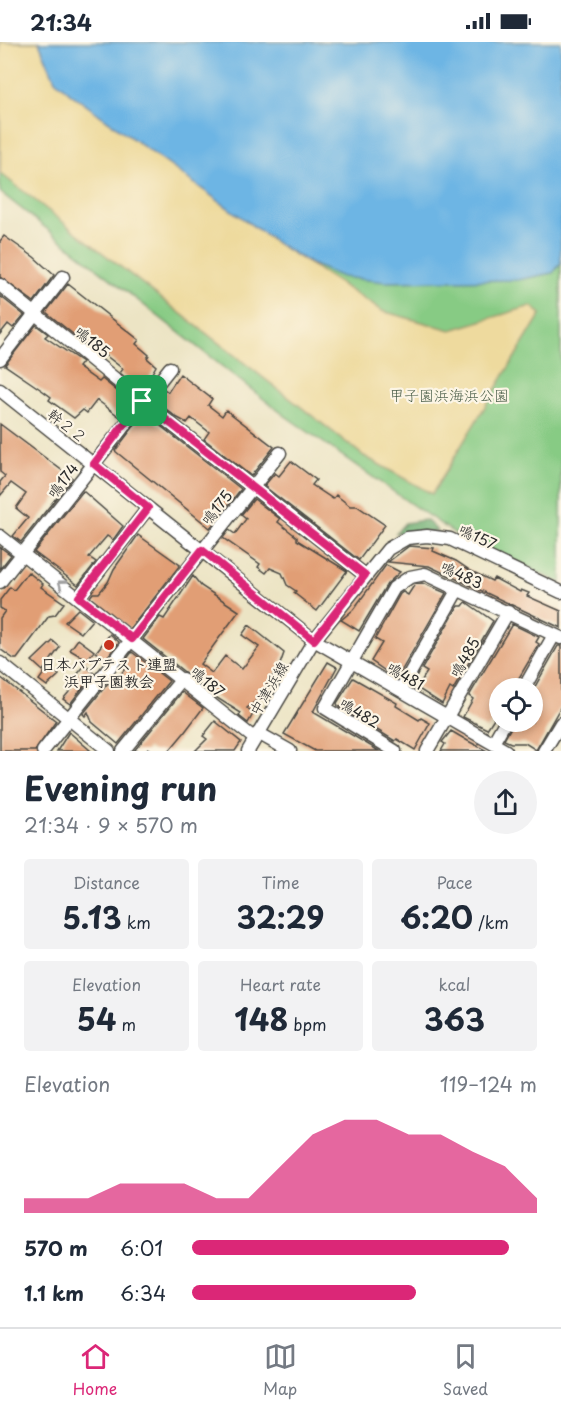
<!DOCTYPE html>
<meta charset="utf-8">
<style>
:root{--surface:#fff;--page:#f2f2f3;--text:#1f2937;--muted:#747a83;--line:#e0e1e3;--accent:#db2777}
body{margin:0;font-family:"Playpen Sans","Klee One",sans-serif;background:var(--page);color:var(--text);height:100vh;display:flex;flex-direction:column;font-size:22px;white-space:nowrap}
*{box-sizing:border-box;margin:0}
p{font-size:20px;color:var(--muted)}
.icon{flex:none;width:33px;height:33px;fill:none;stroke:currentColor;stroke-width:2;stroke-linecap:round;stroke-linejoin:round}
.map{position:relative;height:709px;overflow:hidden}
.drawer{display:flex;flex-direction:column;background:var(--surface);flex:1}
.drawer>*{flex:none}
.tools{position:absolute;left:489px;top:636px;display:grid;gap:12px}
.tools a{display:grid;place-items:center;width:54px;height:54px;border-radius:50%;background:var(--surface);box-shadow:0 3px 9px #0003;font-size:30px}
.pin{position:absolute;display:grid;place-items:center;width:51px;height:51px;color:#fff;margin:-26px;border-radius:12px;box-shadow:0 3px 9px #0006}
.round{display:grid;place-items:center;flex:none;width:63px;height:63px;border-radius:32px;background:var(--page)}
.headline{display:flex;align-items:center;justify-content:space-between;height:102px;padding:0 24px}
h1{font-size:33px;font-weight:700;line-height:45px}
.figures{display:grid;grid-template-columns:repeat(3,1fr);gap:9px;height:102px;padding:6px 24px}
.figures div{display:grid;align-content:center;border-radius:6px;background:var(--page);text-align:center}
.figures b{font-size:30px;font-weight:700}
.figures small{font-size:16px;font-weight:400}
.figures p{font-size:16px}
.chart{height:168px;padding:12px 24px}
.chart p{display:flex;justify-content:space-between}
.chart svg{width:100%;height:108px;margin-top:6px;fill:var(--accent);opacity:.7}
ul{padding:0 24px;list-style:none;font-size:20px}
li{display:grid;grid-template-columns:96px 72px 1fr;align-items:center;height:45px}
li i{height:15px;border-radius:8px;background:var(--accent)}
.status{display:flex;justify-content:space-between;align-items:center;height:42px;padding:0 30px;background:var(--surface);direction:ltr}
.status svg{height:16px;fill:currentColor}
.tabs{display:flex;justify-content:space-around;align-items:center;height:84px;border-top:2px solid var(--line);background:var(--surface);font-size:16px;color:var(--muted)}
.tabs a{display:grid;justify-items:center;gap:3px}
.tabs .current{color:var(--accent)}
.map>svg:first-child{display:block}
.green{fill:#87cb84;stroke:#597b58;stroke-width:1.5}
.forest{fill:#6daf72;stroke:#4c6d4e;stroke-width:1.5}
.sand{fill:#eeda9e;stroke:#8c8264;stroke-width:1.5}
.water{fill:#6db5e4;stroke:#4c7088;stroke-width:1.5}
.building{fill:#e19e75}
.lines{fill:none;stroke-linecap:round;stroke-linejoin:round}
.minor-casing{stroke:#484742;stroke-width:15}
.minor{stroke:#fff;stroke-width:12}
.oneway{stroke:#a0a0a0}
.route-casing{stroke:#fff;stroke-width:12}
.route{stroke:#db2777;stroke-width:8}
.poi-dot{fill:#c8321e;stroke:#fcf5e5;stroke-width:2}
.labels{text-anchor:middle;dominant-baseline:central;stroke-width:4.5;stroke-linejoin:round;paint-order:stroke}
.street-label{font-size:15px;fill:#2b2b2b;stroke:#fcf5e5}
.park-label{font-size:15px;fill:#475b46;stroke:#fcf5e5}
.poi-label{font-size:15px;font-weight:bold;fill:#2b2b2b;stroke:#fcf5e5}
</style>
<div class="status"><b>21:34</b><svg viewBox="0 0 49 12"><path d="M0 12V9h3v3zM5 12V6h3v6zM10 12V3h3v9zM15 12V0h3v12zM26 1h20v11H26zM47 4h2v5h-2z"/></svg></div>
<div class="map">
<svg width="561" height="709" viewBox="0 0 561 709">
<rect width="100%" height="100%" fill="#fcf5e5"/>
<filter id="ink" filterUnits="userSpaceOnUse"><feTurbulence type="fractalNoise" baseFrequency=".0167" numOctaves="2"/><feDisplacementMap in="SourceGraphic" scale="12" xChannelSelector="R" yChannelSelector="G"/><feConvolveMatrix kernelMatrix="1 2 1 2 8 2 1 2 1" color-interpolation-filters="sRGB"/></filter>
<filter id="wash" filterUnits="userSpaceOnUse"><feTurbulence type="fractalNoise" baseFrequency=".008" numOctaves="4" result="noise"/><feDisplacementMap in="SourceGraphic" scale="24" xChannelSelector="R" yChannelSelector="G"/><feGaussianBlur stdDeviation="1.35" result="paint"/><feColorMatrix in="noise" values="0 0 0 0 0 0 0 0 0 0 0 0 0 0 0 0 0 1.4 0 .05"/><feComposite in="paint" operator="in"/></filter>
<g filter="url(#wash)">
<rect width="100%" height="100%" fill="#ece4c4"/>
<path class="green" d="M0,0H39L55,37L182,135L553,231L561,221V541L456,492L414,464L284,373L0,150Z"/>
<path class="forest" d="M426,478L438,489L396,491L405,481Z"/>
<path class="sand" d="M0,0H39L55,37L71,52L278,202L382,269L451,288L531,264L541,272L432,452L364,414L0,131Z"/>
<path class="water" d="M39,0H561V221L553,231L518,238L385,240L342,235L311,222L278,202L71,52L55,38Z"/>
<g id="blocks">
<path class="building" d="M4,194L34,215L54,233L34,260L0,235V199Z
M68,242L139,298L136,302L149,313L147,316L156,324L148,338L142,341L139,340L136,344L120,331L123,327L92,303L90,306L46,270Z
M0,254L24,273L13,286L8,282L0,292Z
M36,283L48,292L45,295L82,320L78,325L99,340L102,337L132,361L120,375L97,358L87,371L83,368L74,376L49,358L51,355L43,349L5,323Z
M180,332L212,357L208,363L222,374L226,368L274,405L251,434L204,397L209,390L191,376L187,381L176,375L155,358L164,347L168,350Z
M144,371L241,447L210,486L115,409Z
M0,382L72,436L21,500L13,494L28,476L16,466L26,452L11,441L0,454V440L5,434L0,430Z
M291,419L316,438L312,443L333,457L336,453L350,464H357L385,483L359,518L264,444L275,431L279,434Z
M83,449L123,484L113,498L107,494L89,515L96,520L78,543L34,510Z
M254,457L280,477L278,480L297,495V498L347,529L317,569L294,551L296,549L287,543L282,531L270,526L266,531L258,525L260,522L223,496L229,488L235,492L246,477L241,473Z
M138,493L180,523L130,587L90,555L93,551H99L108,540L114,527Z
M409,504L434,506L433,509L456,519L471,529L492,539L494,536L520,550L521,548L529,551L527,554L561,569V586L429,524L388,520Z
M0,505L11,513L0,527Z
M386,523L400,530L387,542L359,589L341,578L353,568Z
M28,530L43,542L41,545L64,561L55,573L49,574L17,617H14L0,607V576L5,569L0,566V558L10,545L14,548Z
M193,534L201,544L239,569L200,622L212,631L225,614L242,627L259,605L242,593L249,583L284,611L278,628L270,637L272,639L263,653L247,666L253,672L248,681L239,674L241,671L217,656L143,597L160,575L164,577Z
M422,541L446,551L399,633L394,635L371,619L382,601L375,597L400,552L403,550L408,553L415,542Z
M466,560L493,579L453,648L450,646L442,662L417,646L427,630L422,627L458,564H463Z
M78,567L92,578L81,591L65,580Z
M512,582L539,595L536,600L539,602L513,646H500V674L496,673L487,687L463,675L473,657L469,654Z
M110,592L119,600L105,618L96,610Z
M78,597L94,609L87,618L70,608Z
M53,599L60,605L43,629L32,619Z
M558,604H561V664L536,708L525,701H511L504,698L514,680H532V650Z
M132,610L169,639L118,702L92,680L88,670L85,674L83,672L108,641L112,644L124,628L123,622Z
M328,620L337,625L313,670L379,709H315L284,692Z
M85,623L94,631L70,662L63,657L80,637L76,634Z
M49,624L59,633L47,644L39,638Z
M0,635L56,679L35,709H0Z
M353,636L397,661L396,664L419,678L421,676L430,681L415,708L397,697L395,699L338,664L337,661Z
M182,650L203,666L184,691L169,709H153L148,706L146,709H134Z
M215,679L241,700L235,709H195L207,697L203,694Z
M451,689L468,699L487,709H441L445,702L442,700Z
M69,690L91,709H57Z"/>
</g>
</g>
<g filter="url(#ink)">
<use href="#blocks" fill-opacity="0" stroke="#484742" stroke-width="1.5"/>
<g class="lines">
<g class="minor-casing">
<path id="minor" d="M0,243L142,359L365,533
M0,317L63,235
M0,348L314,598L447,675L427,709
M0,494L255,697
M0,540L170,326
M79,555L148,466
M0,621L109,709
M524,646L554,593
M401,647L458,547
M258,691L290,709
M493,701L505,680
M43,709L280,411
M123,709L182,637
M248,709L314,598L388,507L407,496L427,494L450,497L561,550
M395,709L325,666L394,546L410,535L425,532L561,596
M506,709L447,675L508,570
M544,709L561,681"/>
</g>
<use href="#minor" class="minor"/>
</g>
<defs><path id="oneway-chevron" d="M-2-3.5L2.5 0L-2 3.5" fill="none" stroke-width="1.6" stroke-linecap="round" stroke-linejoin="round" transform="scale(1.5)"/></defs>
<use class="oneway" href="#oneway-chevron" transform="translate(62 542) rotate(-143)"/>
</g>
<g class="lines" filter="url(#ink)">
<g class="route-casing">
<path id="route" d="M142,359L365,533L314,598L202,508L132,597L79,555L148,466L94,422Z"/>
</g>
<use href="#route" class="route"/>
</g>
<circle class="poi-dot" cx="109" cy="603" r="6"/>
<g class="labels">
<g class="street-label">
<text transform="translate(93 299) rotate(39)">鳴185</text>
<text transform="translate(68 383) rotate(38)">幹２２</text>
<text transform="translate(62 438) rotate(-52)">鳴174</text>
<text transform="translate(216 465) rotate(-51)">鳴175</text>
<text transform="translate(478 494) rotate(25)">鳴157</text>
<text transform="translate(462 532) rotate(25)">鳴483</text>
<text transform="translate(464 615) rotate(-60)">鳴485</text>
<text transform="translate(406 633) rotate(30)">鳴481</text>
<text transform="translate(208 639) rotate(40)">鳴187</text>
<text transform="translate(268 646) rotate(-59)">中津浜線</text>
<text transform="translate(360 670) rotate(31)">鳴482</text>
</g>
<g class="park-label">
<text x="449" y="352">甲子園浜海浜公園</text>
</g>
<g class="poi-label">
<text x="109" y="621">日本バプテスト連盟<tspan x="109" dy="17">浜甲子園教会</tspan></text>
</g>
</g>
</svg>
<div class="tools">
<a><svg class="icon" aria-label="locate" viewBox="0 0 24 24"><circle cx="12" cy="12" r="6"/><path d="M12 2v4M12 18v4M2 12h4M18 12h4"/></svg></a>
</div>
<div class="pin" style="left:142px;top:359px;background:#1e9e55"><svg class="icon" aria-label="arrive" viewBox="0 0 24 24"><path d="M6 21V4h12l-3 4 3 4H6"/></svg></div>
</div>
<section class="drawer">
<div class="headline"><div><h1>Evening run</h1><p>21:34 · 9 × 570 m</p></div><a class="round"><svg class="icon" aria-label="share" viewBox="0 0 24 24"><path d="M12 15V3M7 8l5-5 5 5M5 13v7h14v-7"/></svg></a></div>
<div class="figures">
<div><p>Distance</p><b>5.13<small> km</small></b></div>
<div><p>Time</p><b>32:29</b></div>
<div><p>Pace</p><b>6:20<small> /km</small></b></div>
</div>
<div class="figures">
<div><p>Elevation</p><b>54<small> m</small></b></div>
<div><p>Heart rate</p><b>148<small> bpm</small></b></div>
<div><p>kcal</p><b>363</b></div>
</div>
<div class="chart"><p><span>Elevation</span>119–124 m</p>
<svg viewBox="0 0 160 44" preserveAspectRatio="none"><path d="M0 44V38L10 38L20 38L30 32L40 32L50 32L60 38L70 38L80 25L90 12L100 6L110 6L120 12L130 12L140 19L150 25L160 38V44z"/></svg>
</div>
<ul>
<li><b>570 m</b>6:01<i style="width:92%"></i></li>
<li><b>1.1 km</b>6:34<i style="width:65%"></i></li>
</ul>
</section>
<nav class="tabs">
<a class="current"><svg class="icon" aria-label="home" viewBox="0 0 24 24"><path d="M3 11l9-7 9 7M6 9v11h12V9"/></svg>Home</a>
<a><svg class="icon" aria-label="map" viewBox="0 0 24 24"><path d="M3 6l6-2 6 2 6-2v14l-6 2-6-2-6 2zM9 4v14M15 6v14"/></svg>Map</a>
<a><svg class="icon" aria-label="saved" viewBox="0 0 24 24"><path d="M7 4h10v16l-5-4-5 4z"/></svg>Saved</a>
</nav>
